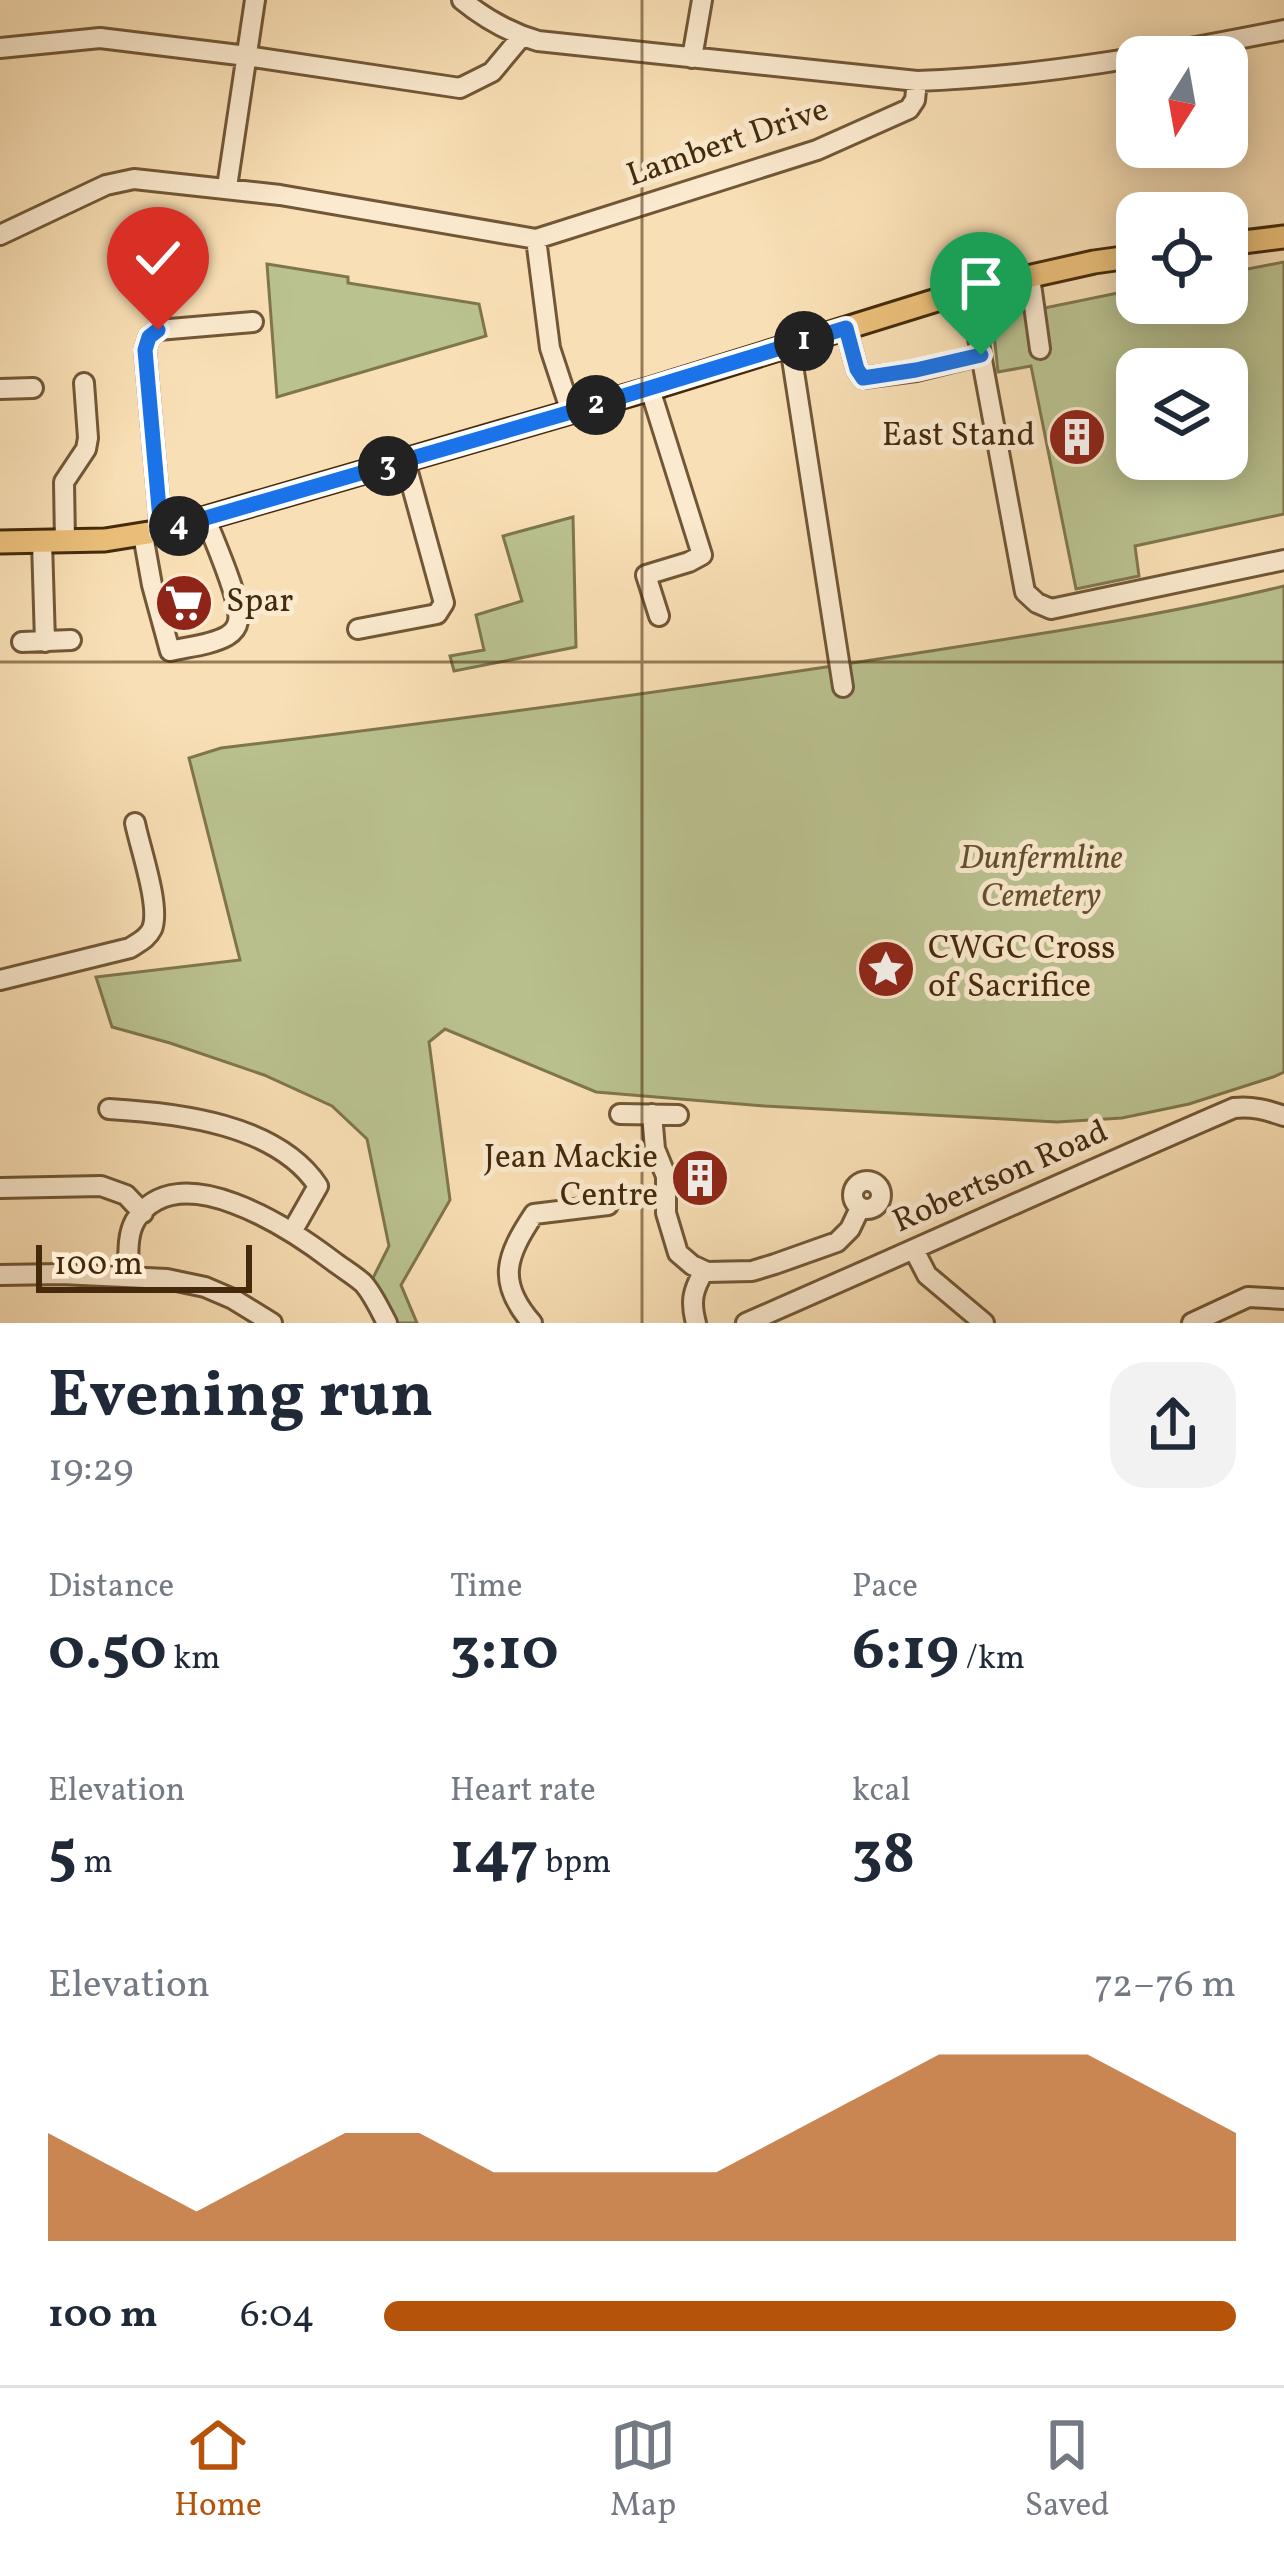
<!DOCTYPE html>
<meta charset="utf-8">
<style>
:root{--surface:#fff;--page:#f2f2f3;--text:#1f2937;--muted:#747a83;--line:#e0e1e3;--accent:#b45309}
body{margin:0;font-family:Vollkorn,serif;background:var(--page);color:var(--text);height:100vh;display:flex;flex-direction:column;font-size:45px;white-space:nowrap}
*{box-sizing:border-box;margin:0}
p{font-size:39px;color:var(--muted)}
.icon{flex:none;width:66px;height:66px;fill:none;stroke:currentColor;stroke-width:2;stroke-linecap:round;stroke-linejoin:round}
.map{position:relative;height:1323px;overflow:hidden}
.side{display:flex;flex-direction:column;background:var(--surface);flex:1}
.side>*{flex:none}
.needle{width:78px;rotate:191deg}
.tools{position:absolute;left:1116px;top:36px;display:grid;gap:24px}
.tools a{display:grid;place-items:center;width:132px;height:132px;border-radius:24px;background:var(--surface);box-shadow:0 6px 30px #0003;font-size:60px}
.scale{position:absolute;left:36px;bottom:30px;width:216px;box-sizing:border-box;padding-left:12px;border:6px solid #442a0b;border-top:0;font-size:33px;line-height:42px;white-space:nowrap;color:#442a0b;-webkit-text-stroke:9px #fbeacf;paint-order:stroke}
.pin{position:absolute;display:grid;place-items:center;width:102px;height:102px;color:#fff;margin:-123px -51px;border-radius:50% 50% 50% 0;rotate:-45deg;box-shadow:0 0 12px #0007}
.pin .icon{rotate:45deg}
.km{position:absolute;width:60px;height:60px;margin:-30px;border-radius:50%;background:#222;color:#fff;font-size:33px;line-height:60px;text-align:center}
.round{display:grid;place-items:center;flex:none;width:126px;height:126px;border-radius:36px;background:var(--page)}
.head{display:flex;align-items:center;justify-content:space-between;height:204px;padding:0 48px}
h1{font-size:66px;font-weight:700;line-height:90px}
.stats{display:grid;grid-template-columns:repeat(3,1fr);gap:18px;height:204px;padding:12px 48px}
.stats div{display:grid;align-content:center}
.stats b{font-size:60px;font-weight:700}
.stats small{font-size:33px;font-weight:400}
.stats p{font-size:33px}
.chart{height:336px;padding:24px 48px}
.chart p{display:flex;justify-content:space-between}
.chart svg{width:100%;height:216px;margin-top:12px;fill:var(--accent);opacity:.7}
ul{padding:0 48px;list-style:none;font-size:39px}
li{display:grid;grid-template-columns:192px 144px 1fr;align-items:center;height:90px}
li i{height:30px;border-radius:15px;background:var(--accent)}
.tabs{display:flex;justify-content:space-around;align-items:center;height:168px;border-top:3px solid var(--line);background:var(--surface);font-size:33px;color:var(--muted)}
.tabs a{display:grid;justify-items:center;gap:6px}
.tabs .on{color:var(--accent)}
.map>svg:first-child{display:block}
.green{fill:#bac290;stroke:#7f764e;stroke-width:3;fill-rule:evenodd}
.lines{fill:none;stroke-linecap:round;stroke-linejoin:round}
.minor-casing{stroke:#715736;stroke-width:24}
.major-casing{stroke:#442a0b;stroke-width:27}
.minor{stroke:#fbeacf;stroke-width:18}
.major{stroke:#ecc07a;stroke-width:21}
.route-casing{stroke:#fff;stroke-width:24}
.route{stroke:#1a73e8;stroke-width:15}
.grid{fill:none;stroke:#442a0b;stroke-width:3;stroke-opacity:0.55}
.labels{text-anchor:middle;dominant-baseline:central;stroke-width:10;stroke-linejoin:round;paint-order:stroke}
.street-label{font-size:33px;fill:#442a0b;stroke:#fbeacf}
.poi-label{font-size:33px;fill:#442a0b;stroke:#fbeacf;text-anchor:end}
.park-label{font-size:33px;font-style:italic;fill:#62502c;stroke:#fbeacf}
</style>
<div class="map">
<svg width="1284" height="1323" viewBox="0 0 1284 1323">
<rect width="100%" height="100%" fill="#f9dfb5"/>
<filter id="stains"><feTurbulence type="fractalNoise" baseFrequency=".00167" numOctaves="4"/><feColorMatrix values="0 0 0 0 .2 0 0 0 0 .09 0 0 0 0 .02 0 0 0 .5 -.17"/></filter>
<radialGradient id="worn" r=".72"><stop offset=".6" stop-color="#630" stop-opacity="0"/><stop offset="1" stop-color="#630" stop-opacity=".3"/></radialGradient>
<path class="green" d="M1284,262V514L1135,546L1139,576L1076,589L1031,366L998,372L993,325L995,304L1004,298L1027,293L1030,311L1137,289V303H1227V273ZM1137,369H1227V459H1137Z
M267,264L348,277V283L479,304L486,336L277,397Z
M573,517L576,647L454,671L450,656L484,650L476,615L522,601L503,536Z
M1284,586V1072L1273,1077L1189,1104L1122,1118L1057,1122L765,1106L596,1092L445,1029L429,1042L450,1200L401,1285L417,1323H397L371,1282L389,1246L367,1139L332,1106L264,1075L170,1043L112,1027L96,977L240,960L189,758L221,748C447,721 673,691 898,656C1027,636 1157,617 1284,586Z"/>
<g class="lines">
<g class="minor-casing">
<path id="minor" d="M462,0C484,18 511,33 538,41L917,81C1040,77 1163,54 1284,30
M0,48L100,38L247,56L460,88L492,72L522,36
M692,58L702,0
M227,187L255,0
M0,235L106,185L134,179L280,195L536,239L817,150L909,109L915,100L917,81
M536,239L550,348L571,412
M1030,277L1040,349
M969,290L1025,592L1037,603L1051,609L1284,560
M846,328L857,369L863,378L916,371L981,355
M790,346L843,687
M0,389L33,388
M650,389L702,555L689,562L646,575L659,616
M161,531L145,350L149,337L158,330L253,322
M143,535L152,585L170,651C187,647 211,645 227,636C232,633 237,628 238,621C242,602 214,541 206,519
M42,542L45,642
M65,542L64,482L86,449L88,438L84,383
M358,629L437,614L444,603L405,461
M22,642L71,640
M0,980L130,948C139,942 147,939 152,929C161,907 140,848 135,823
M109,1109C178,1113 277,1124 318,1186L293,1230
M620,1114L678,1115
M652,1114L655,1149L666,1176V1213L678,1253L692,1265L707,1272L752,1271L775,1264L837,1242L850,1229L860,1208
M853 1195a14 14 0 1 1 28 0a14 14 0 1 1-28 0Z
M0,1188L101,1186L126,1195L143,1213
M914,1250L927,1275L984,1323
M0,1275L61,1274L167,1279L205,1287L233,1299L272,1323
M128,1276C129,1259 126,1237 135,1221C177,1153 291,1229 333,1261C342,1268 354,1275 363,1283C373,1294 380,1310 387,1323
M532,1323C496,1282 506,1256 534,1214L608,1205
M696,1323C690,1301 693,1290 704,1271
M746,1323C909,1252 1071,1178 1234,1108C1252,1106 1267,1110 1284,1116
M1192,1323L1248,1297L1284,1299"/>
</g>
<g class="major-casing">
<path id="major" d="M1227,244L1284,237
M0,542L105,540L161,531L650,389L969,290L1094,262L1137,256"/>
</g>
<use href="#minor" class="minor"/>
<use href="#major" class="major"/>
</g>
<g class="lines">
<g class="route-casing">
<path id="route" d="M158,330L149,337L145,350L161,531L571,412L846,328L857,369L863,378L916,370L981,355"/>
</g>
<use href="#route" class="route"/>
</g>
<path class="grid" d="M642,0V1323M0,662H1284"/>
<defs>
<g id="building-disc" transform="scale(3)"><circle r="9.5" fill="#8f2418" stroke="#fbeacf"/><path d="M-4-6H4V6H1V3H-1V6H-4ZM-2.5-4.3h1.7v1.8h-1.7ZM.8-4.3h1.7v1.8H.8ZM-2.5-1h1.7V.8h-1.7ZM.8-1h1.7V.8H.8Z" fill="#fff"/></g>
<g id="supermarket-disc" transform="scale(3)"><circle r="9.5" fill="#8f2418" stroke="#fbeacf"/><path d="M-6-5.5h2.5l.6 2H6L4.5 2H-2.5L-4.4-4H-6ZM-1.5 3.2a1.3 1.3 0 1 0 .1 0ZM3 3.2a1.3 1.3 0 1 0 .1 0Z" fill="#fff"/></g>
<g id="sight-disc" transform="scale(3)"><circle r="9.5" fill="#8f2418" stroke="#fbeacf"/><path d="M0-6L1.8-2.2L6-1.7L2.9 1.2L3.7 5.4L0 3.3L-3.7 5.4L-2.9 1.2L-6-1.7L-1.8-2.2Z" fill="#fff"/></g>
</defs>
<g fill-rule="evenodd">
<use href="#building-disc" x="1077" y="437"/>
<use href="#supermarket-disc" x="184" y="603"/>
<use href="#sight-disc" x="886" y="969"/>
<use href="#building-disc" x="700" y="1178"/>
</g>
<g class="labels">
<g class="street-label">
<text transform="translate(728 144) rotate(-19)">Lambert Drive</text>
<text transform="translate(1001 1178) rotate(-24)">Robertson Road</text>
</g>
<g class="poi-label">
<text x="1035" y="437">East Stand</text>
<text x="226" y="603" text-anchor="start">Spar</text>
<text x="928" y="950" text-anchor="start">CWGC Cross<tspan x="928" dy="38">of Sacrifice</tspan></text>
<text x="658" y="1159">Jean Mackie<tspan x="658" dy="38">Centre</tspan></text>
</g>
<g class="park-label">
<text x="1041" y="860">Dunfermline<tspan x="1041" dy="38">Cemetery</tspan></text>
</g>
</g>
<rect width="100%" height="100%" filter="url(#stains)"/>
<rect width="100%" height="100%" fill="url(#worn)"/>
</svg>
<div class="tools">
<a><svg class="needle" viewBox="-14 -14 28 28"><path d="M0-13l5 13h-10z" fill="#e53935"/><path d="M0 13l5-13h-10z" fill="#747a83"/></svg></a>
<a><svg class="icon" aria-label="locate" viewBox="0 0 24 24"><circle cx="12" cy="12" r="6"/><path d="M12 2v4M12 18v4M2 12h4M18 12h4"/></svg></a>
<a><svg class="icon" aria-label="layers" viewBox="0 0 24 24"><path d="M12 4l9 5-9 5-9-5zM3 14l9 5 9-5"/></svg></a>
</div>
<div class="scale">100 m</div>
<div class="pin" style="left:981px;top:355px;background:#1e9e55"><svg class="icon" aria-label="arrive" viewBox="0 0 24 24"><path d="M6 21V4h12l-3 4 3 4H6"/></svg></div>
<div class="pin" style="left:158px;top:330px;background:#d93025"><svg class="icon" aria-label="check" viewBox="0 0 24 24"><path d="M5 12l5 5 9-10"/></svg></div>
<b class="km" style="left:804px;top:341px">1</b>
<b class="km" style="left:596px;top:405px">2</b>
<b class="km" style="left:388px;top:466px">3</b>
<b class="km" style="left:179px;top:526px">4</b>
</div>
<section class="side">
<div class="head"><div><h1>Evening run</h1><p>19:29</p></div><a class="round"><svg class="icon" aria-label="share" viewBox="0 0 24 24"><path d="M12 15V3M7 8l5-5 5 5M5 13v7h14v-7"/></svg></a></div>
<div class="stats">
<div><p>Distance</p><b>0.50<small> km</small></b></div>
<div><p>Time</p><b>3:10</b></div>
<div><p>Pace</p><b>6:19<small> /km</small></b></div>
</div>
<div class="stats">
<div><p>Elevation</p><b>5<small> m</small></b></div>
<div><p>Heart rate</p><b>147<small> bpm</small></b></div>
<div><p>kcal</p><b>38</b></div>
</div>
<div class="chart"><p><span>Elevation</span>72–76 m</p>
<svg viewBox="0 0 160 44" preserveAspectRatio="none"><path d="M0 44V22L10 30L20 38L30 30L40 22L50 22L60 30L70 30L80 30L90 30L100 22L110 14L120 6L130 6L140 6L150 14L160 22V44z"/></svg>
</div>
<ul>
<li><b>100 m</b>6:04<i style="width:100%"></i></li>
</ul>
</section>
<nav class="tabs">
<a class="on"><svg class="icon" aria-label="home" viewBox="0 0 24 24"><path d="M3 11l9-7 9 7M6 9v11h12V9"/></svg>Home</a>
<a><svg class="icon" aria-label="map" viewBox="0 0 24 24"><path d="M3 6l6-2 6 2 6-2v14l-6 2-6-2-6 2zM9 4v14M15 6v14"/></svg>Map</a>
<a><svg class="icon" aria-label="saved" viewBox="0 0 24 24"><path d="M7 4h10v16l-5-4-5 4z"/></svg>Saved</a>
</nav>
